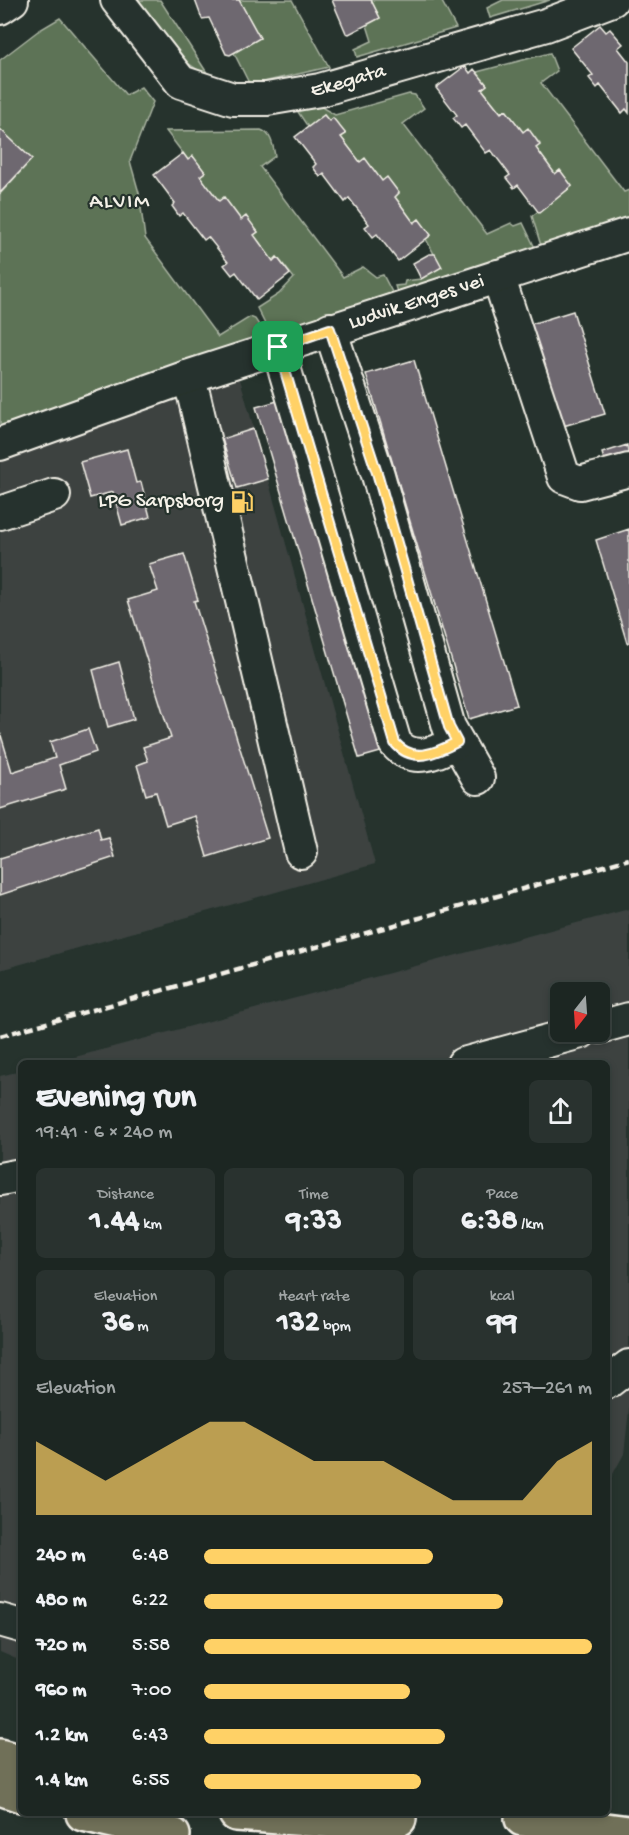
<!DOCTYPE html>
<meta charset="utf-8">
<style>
:root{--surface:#1c2622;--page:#29322f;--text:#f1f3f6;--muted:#a0a5a5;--line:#3a4340;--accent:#ffd166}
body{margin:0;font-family:"Gochi Hand",sans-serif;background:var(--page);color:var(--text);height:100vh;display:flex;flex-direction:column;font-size:22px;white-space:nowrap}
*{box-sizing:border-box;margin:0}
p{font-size:20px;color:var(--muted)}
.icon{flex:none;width:33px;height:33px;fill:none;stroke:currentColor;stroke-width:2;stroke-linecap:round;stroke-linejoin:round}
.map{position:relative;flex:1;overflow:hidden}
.details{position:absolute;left:18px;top:1060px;width:592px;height:756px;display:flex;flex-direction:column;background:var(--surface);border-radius:9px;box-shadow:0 3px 9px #0003,0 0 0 2px var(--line)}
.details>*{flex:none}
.needle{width:39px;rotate:197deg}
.controls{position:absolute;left:550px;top:982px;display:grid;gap:12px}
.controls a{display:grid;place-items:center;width:60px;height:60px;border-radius:9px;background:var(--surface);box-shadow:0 3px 9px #0003,0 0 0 2px var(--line);font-size:30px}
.pin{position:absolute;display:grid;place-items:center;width:51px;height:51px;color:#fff;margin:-26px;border-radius:12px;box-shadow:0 3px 9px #0006}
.round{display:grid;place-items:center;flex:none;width:63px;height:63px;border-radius:9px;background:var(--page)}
.head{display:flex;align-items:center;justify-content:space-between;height:102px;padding:0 18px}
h1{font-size:33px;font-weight:700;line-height:45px}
.stats{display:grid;grid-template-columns:repeat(3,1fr);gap:9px;height:102px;padding:6px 18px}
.stats div{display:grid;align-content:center;border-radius:9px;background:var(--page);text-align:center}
.stats b{font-size:30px;font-weight:700}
.stats small{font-size:16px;font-weight:400}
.stats p{font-size:16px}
.chart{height:168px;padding:12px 18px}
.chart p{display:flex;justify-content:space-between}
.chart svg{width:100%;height:108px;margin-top:6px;fill:var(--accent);opacity:.7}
ul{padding:0 18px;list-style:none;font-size:20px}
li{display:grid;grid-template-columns:96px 72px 1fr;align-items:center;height:45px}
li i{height:15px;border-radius:8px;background:var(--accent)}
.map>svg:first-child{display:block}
.built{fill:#3c4341;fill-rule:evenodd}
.green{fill:#5d7357;stroke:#a8b2a0;stroke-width:1.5}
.building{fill:#6e6770;stroke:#f4f1e8;stroke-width:1.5}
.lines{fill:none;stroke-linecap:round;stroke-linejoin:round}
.minor-casing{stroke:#f4f1e8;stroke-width:36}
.major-casing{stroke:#f4f1e8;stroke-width:38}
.minor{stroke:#26332d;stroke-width:32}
.major{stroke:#706f59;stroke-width:33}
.rail{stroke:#f4f1e8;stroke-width:4.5;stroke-dasharray:9 4.5;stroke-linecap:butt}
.route-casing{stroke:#fff;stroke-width:12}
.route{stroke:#ffd166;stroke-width:8}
.labels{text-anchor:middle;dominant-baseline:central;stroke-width:4.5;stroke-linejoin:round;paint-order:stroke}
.street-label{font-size:21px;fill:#f4f1e8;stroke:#26332d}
.poi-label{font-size:21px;fill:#f4f1e8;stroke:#26332d;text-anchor:end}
.neighbourhood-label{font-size:22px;letter-spacing:1.5px;fill:#f4f1e8;stroke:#26332d}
</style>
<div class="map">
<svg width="629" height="1835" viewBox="0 0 629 1835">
<rect width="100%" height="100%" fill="#26332d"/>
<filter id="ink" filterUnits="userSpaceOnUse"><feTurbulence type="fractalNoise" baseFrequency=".0167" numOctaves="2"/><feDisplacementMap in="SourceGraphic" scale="12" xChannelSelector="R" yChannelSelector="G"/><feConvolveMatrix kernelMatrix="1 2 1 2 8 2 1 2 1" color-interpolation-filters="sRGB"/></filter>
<g filter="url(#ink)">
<path class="built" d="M235,361L375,864L0,970V444Z
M629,909V1410L624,1454L608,1483V1064H49ZM561,993H600V1032H561Z
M21,1071V1661L0,1652V1076Z"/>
<path class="green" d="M131,0H160L211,79L185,61Z
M235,0H292L329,67L250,85L234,53L260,38L239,0Z
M371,0H441L456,28L357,57L355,49L372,41L367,25L380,18Z
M503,0H550L490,18L487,8Z
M60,18L126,95L141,87L153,102L130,161L139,193L145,238L218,337L250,317L255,319L267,337L0,428V194L32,159L0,129V60L38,31Z
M550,53L557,71L541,83L624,192L629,190V222L542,249L532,216L572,186L560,170L555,174L536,148L540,144L528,129L523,132L506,110L501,113L482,89L487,85L477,72Z
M409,94L415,95L424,108L403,124L487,234L511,223L515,226L523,223L537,252L398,295L395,286L404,285L405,281L421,279L441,267L426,239L431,235L419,219L414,223L395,197L399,193L387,178L382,181L365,159L360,162L341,137L345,134L333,118L329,121L324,115L308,127L294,106L319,97L323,108L335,115Z
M261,130C272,134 273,146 275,156L260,167L343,277L363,267L376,277L383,275L394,296L271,336L257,308L279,294L294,278L278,258L273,261L254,235L258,232L245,217L241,220L224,197L219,201L200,176L205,172L193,157L188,160L166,131Z"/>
<path class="building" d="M195,0H239L260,38L230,55L226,54L209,18L202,19Z
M332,0H371L380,18L349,34L346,33Z
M600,25L606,32L610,29L623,44L618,48L629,62V113L626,109L622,113L600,85L597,88L589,78L593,75L571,48Z
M465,66L470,73L474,69L487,85L482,89L501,113L506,110L523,132L528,128L540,145L536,148L555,174L560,170L572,186L539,213L518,185L514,188L506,178L510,175L491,150L486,153L465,125L461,128L453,118L457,115L436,88Z
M324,115L329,121L333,118L346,134L341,137L360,162L365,158L382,181L387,177L399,193L395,197L414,223L419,219L431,235L398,261L377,234L373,237L365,227L369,224L349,198L345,202L324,174L320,177L313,167L316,164L295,137Z
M0,129L32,159L0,193Z
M183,153L188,160L193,156L205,172L200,176L219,201L224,197L241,220L246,216L258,232L254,235L273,261L277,257L290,274L257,300L236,272L232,275L224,265L228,262L208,237L204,240L183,213L179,216L172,206L175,203L154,175Z
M429,254H435L442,267L421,279L413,263Z
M573,311L605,414L563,426L531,324Z
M414,360L517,705L469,719L366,374Z
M281,400L384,751L359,758L256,407Z
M253,429L268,479L237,488L222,439Z
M627,445L629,459L607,469L602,453Z
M127,449L136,483L141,482L150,517L122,525L113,492L90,498L80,462Z
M629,529V642L627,643L596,540Z
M184,554L198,600L194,601L268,838L207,857L195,816L166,825L156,792L146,795L137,765L148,761L143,747L171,738L128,600L158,591L149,564Z
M119,662L134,719L108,727L93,670Z
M88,729L96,752L59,765L66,789L0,809V732L12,772L55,758L50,742Z
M98,828L101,840L109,838L115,857L0,895V858Z"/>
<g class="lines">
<g class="minor-casing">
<g id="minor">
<path id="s1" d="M117,0L181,82L233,99H267L320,90L546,25L612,0"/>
<path d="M0,8L12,0"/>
<path d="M498,276L564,477L580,483L629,470"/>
<path d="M330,329L378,475L449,727L478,778"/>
<path d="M278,347L395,743C413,764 436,753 457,742"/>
<path d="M187,377L194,396L301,852"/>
<path id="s2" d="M0,444L187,377L629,234"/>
<path d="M0,513L54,495"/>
<path d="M600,1027L629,1019"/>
<path d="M463,1064L581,1032"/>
<path d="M0,1179L21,1175"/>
<path d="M608,1382L629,1366"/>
<path d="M0,1620L21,1626"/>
</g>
</g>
<g class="major-casing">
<path id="major" d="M0,1756L21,1762
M0,1788L21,1795
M83,1814L173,1835
M236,1814L336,1821L399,1819
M522,1819L629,1833"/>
</g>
<use href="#minor" class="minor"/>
<use href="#major" class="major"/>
<path class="rail" d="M0,1036L629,859"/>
</g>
</g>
<g class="lines" filter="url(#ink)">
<g class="route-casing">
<path id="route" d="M330,329L378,476L449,727L457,742C436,753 413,764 395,743L278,347Z"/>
</g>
<use href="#route" class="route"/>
</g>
<defs>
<g id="fuel-bare" transform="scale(1.8)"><path d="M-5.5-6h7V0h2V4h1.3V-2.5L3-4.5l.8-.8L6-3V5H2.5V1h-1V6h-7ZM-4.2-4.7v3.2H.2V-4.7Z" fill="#ffd166" stroke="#26332d" stroke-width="2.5" paint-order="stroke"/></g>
</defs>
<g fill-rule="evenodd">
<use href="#fuel-bare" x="242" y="502"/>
</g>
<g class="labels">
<g class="street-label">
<text stroke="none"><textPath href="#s1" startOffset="276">Ekegata</textPath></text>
<text stroke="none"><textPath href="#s2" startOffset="440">Ludvik Enges vei</textPath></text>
</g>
<g class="poi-label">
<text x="224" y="502">LPG Sarpsborg</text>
</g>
<g class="neighbourhood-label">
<text x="120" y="203">ALVIM</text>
</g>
</g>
</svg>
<div class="controls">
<a><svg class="needle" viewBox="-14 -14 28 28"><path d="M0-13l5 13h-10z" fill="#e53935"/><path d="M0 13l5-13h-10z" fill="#a0a5a5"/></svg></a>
</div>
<div class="pin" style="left:278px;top:347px;background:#1e9e55"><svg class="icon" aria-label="arrive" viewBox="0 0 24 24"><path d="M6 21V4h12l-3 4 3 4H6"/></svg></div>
<section class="details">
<div class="head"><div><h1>Evening run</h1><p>19:41 · 6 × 240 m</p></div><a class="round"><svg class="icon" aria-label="share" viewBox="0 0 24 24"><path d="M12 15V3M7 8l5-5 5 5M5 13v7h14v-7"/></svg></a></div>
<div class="stats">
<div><p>Distance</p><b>1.44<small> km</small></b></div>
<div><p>Time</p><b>9:33</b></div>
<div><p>Pace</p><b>6:38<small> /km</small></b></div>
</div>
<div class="stats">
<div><p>Elevation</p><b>36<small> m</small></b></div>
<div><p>Heart rate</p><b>132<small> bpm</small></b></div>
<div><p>kcal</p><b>99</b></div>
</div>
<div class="chart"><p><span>Elevation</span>257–261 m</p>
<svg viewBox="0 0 160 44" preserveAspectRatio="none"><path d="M0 44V14L10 22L20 30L30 22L40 14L50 6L60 6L70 14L80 22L90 22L100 22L110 30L120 38L130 38L140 38L150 22L160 14V44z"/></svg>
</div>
<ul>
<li><b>240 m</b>6:48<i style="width:59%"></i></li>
<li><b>480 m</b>6:22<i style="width:77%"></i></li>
<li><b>720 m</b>5:58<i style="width:100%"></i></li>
<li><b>960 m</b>7:00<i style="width:53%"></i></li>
<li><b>1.2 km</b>6:43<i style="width:62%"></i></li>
<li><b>1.4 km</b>6:55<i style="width:56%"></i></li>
</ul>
</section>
</div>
